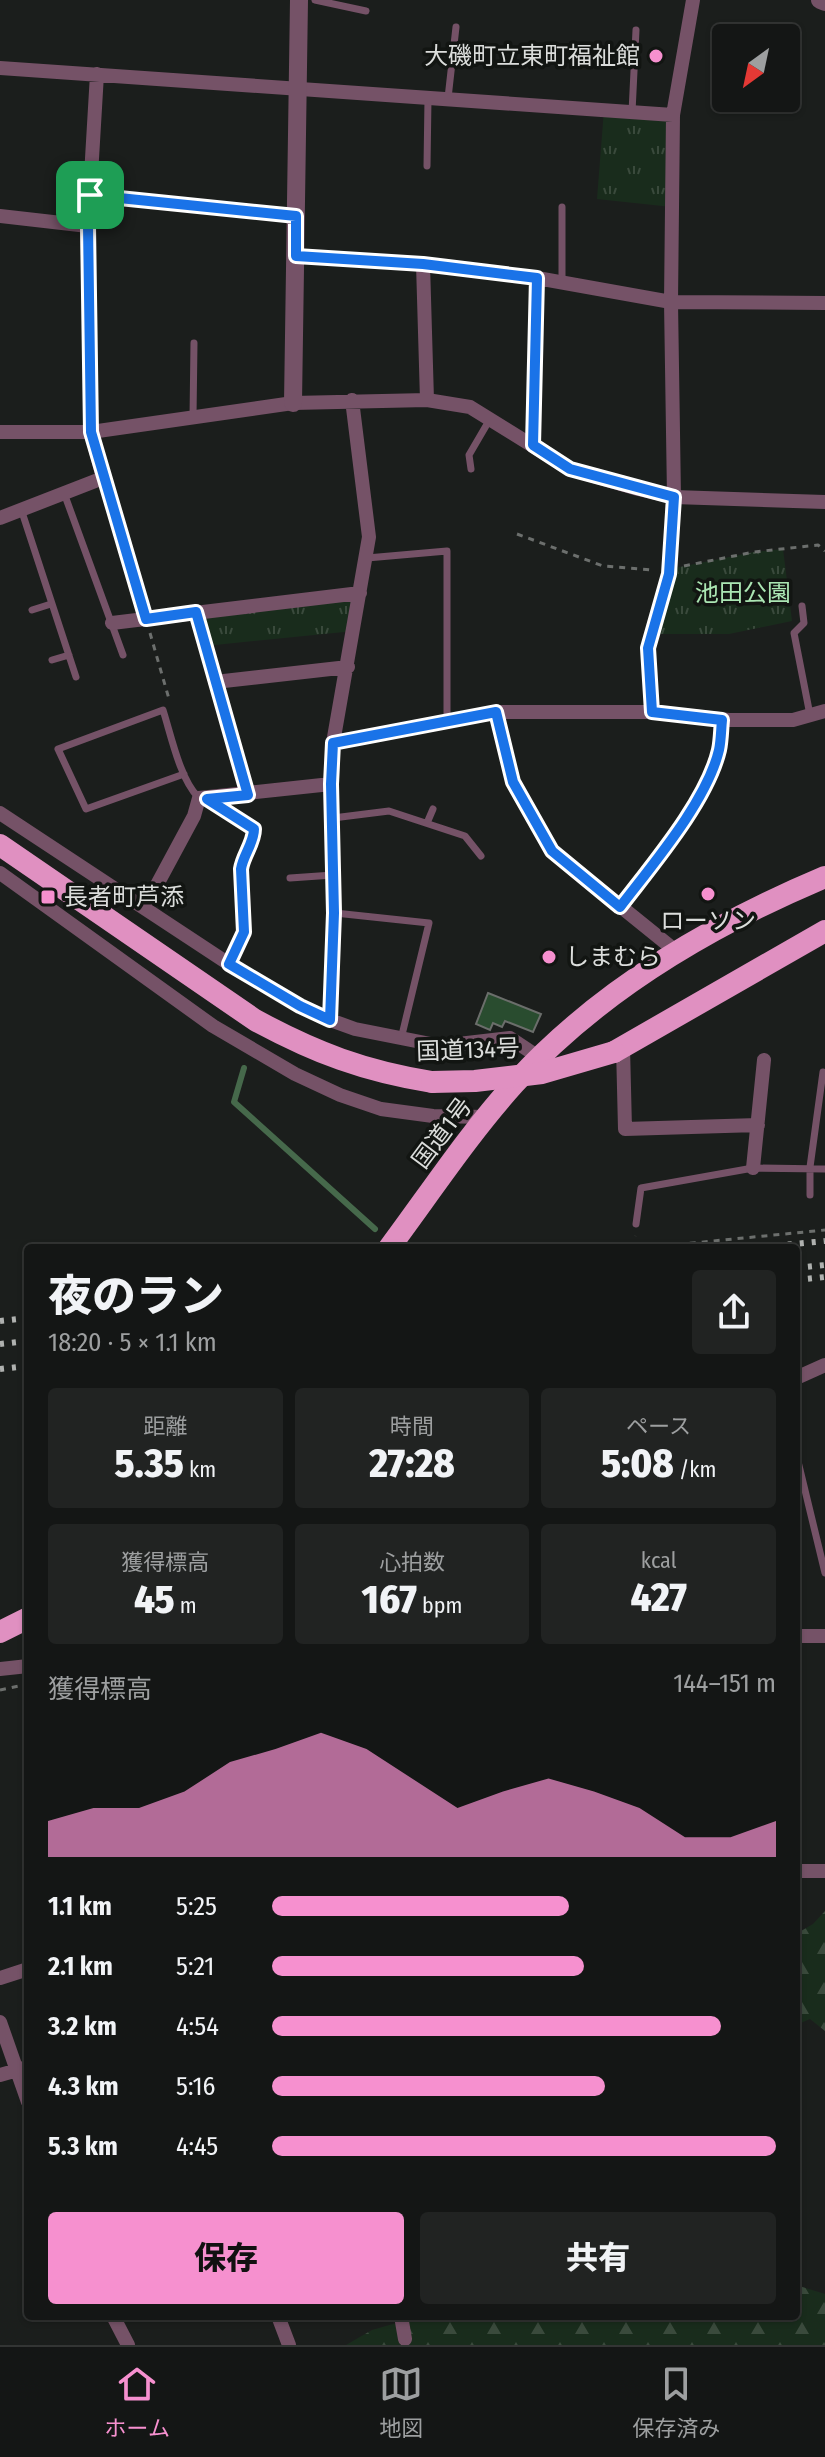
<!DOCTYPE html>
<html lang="ja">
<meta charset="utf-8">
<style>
:root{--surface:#141615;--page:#212322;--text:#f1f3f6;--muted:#9d9fa0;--line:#333534;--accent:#f690cf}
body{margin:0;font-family:"Fira Sans Condensed","Noto Sans JP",sans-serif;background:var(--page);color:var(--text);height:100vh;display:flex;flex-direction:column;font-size:30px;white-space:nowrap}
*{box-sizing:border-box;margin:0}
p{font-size:26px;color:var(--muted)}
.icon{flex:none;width:44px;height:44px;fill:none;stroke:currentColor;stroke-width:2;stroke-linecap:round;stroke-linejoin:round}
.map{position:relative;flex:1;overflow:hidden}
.drawer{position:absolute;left:24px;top:1244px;width:776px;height:1076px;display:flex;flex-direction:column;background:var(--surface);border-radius:8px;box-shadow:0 2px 6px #0004,0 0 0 2px var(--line)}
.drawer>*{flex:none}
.needle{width:52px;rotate:213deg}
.controls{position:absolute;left:712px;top:24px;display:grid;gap:16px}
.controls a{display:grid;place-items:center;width:88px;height:88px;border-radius:8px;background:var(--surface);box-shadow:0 2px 6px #0004,0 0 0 2px var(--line);font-size:40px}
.pin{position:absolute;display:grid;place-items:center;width:68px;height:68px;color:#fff;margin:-34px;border-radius:16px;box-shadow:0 4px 12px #0006}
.round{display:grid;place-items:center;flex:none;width:84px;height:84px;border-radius:8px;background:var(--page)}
.summary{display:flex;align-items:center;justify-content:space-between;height:136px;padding:0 24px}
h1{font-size:44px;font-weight:800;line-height:60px}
.figures{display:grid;grid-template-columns:repeat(3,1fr);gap:12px;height:136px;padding:8px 24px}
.figures div{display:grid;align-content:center;border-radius:8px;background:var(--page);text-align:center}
.figures b{font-size:40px;font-weight:800}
.figures small{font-size:22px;font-weight:400}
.figures p{font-size:22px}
.chart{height:224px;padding:16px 24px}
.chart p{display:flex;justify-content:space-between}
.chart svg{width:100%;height:144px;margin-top:8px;fill:var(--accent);opacity:.7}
.button{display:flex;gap:16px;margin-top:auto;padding:16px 24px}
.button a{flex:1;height:92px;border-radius:8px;background:var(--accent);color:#111;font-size:32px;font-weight:800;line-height:92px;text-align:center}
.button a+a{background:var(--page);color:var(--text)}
ul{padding:0 24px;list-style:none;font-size:26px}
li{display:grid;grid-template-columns:128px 96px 1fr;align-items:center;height:60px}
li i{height:20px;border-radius:10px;background:var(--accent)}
.menu{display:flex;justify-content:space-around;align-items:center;height:112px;border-top:2px solid var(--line);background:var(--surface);font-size:22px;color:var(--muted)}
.menu a{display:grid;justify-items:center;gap:4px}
.menu .active{color:var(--accent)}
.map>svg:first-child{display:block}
.forest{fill:url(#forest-firs)}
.park{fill:url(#park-tufts)}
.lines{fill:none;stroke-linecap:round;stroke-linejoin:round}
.stream{stroke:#46694b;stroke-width:6}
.building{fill:#294c2f;stroke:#6b6e6b;stroke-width:2}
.path{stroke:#6c6f6d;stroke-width:3;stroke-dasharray:6 6;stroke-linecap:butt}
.service{stroke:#755267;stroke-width:7}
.minor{stroke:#755267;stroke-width:14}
.tertiary{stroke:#755267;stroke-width:18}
.trunk{stroke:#e090c1;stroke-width:22}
.rail{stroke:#afb1af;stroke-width:6;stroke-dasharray:4 8;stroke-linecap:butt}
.trunk-bridge{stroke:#e090c1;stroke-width:22}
.route-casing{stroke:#fff;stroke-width:16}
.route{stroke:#1a73e8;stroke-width:10}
.poi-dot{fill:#f690cf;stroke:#121512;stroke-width:3}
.labels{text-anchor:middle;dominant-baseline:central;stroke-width:7;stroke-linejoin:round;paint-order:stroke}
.poi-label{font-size:24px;fill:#dbdddb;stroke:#121512;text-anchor:start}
.park-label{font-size:24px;fill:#abe6b3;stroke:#121512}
.street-label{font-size:24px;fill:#dbdddb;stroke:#121512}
</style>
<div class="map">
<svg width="825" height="2345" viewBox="0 0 825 2345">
<defs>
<pattern id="forest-firs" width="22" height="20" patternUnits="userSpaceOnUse" patternTransform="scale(2)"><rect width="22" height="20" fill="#192c1c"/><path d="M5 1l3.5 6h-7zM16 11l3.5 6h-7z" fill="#3a4a3c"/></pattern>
<pattern id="park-tufts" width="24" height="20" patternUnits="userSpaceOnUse" patternTransform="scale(2)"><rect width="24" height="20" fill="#192c1c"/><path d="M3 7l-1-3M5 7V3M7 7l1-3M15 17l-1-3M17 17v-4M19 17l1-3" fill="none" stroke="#3a4a3c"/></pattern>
</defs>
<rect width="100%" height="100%" fill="#1b1e1c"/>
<path class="forest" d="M825,1911V2031L810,2019L796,2025V1934L813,1924Z
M796,2285L825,2294V2345H346L372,2330L421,2316H796Z"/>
<path class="park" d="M604,110L673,115L672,207L597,199Z
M783,549L792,621L729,634H652L670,569L754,552Z
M360,593L354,631L205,646L196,612Z"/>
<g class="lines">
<path class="stream" d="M244,1068L234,1102L375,1229"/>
</g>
<path class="building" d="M488,993L541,1014L533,1032L505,1021L502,1027L493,1023L490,1030L476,1024Z"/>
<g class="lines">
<path class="path" d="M107,492L141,603
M517,534L603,566L653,570
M684,566L754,552L818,545L825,551
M150,633L169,699
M227,812L254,829V836L242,860L244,932L236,949
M635,1248L636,1236
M642,1248L825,1230
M0,1690L24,1685"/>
<path class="service" d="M315,0L366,11
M448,98L456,27
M632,112L636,30
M427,166L428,99
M562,281V207
M193,417L194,343
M471,469L469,455L490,419
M64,493L123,655
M21,509L76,677
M367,558L447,551V720
M802,606L804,623L794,633L810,715
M32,610L51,604
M52,660L69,655
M184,774L86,809L58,749L163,710C171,735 180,779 198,797
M333,818L389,811L465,836L481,856
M427,823L433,809
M290,878L333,875
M335,913L429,923L401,1039
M810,1195V1167L823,1072
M636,1224L641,1188L753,1168L825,1169
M796,1453L825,1573"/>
<path class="minor" d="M0,68L673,115
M90,195L296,216
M0,216L88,226
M296,256L423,264L537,278L671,302L825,303
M423,264L427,400
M0,432H91L293,403L427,400L470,407L570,469L638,489L674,497L825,502
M533,445L537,278
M0,518L103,478L91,432L88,226L97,74
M196,612L248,795
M112,623L360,593
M215,682L348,667
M496,712L513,782L552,851L677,952
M652,712L648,648L669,574L674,497L671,302L673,115L693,0
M333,743L496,712H652L729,720H793L825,711
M0,813L229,964L300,1006L330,1020L355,1029L441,1046L510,1038L540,1058
M0,873L213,1026L295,1074L340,1095L381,1109L433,1116L486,1117
M145,907L194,816L199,798L331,784
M620,907C651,865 707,801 719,750C721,740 721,730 722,720
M330,1020L334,913L331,784L333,743L369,537L352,400
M623,1047L625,1129L758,1125
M753,1168L764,1060
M796,1378L825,1365
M796,1636H825
M0,1669L28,1666
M796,1871H825
M0,1978L28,1969
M0,2022L28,2102
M0,2075L28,2067
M113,2316L128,2345
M278,2316L289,2345
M401,2316L405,2339"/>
<path class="tertiary" d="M820,0L825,2
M293,403L299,0"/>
<path class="trunk" d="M0,845L255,1020C316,1053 364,1071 432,1082
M614,1052L825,931
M389,1248C430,1193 468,1135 514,1084C598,991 711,925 825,877
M0,1632L28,1618"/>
<path class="rail" d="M752,1248L825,1241
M796,1268L825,1265
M796,1280L825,1277
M0,1321L28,1318
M0,1344L28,1341
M0,1369L28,1366"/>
<path class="trunk-bridge" d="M432,1082L475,1081L542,1073L614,1052"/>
</g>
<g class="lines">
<g class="route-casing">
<path id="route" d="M90,195L296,216V256L423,264L537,278L533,445L570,469L674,497L669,574L648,648L652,712L722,720C721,730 721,741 719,750C707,801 652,865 620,907L552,851L513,782L496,712L333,743L331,784L334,913L330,1020L300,1006L229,964L244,932L241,869C243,855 254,843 254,829L207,799L248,795L196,612L146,619L91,432L88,226Z"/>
</g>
<use href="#route" class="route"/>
</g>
<g class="poi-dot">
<circle cx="656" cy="56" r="8"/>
<circle cx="708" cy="894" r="8"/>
<rect x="40" y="889" width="16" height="16" rx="4"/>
<circle cx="549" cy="957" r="8"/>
</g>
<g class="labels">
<g class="poi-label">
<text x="640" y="56" text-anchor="end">大磯町立東町福祉館</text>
<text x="64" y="897">長者町芦添</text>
<text x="708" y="921" text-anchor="middle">ローソン</text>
<text x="565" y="957">しまむら</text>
</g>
<g class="park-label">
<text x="743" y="593">池田公園</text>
</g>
<g class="street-label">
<text transform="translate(468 1050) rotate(-2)">国道134号</text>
<text transform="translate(442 1133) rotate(-53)">国道1号</text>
</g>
</g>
</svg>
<div class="controls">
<a><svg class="needle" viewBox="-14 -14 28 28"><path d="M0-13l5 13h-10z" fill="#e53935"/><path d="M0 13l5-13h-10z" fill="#9d9fa0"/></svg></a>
</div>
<div class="pin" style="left:90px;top:195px;background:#1e9e55"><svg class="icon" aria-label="arrive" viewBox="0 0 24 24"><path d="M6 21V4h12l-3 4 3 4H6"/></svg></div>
<section class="drawer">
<div class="summary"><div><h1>夜のラン</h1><p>18:20 · 5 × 1.1 km</p></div><a class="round"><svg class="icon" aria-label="share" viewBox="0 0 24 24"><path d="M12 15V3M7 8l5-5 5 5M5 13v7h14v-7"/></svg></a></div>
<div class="figures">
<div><p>距離</p><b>5.35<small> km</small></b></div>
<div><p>時間</p><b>27:28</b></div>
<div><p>ペース</p><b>5:08<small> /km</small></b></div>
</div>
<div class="figures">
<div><p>獲得標高</p><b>45<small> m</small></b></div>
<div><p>心拍数</p><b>167<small> bpm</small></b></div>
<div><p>kcal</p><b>427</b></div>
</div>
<div class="chart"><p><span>獲得標高</span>144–151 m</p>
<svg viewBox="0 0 160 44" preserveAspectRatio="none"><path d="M0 44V33L10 29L20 29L30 24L40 15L50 11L60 6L70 11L80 20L90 29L100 24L110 20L120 24L130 29L140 38L150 38L160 33V44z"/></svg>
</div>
<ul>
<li><b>1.1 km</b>5:25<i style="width:59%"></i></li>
<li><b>2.1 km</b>5:21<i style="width:62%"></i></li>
<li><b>3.2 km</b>4:54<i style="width:89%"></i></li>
<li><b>4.3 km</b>5:16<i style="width:66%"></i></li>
<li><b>5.3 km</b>4:45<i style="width:100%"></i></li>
</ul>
<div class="button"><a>保存</a><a>共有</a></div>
</section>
</div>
<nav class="menu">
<a class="active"><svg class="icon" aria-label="home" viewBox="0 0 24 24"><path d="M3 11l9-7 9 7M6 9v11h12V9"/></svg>ホーム</a>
<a><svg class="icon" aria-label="map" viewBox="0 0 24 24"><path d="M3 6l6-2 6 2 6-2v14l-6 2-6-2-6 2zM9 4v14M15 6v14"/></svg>地図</a>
<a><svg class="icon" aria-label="saved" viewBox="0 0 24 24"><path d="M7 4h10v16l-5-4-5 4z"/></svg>保存済み</a>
</nav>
